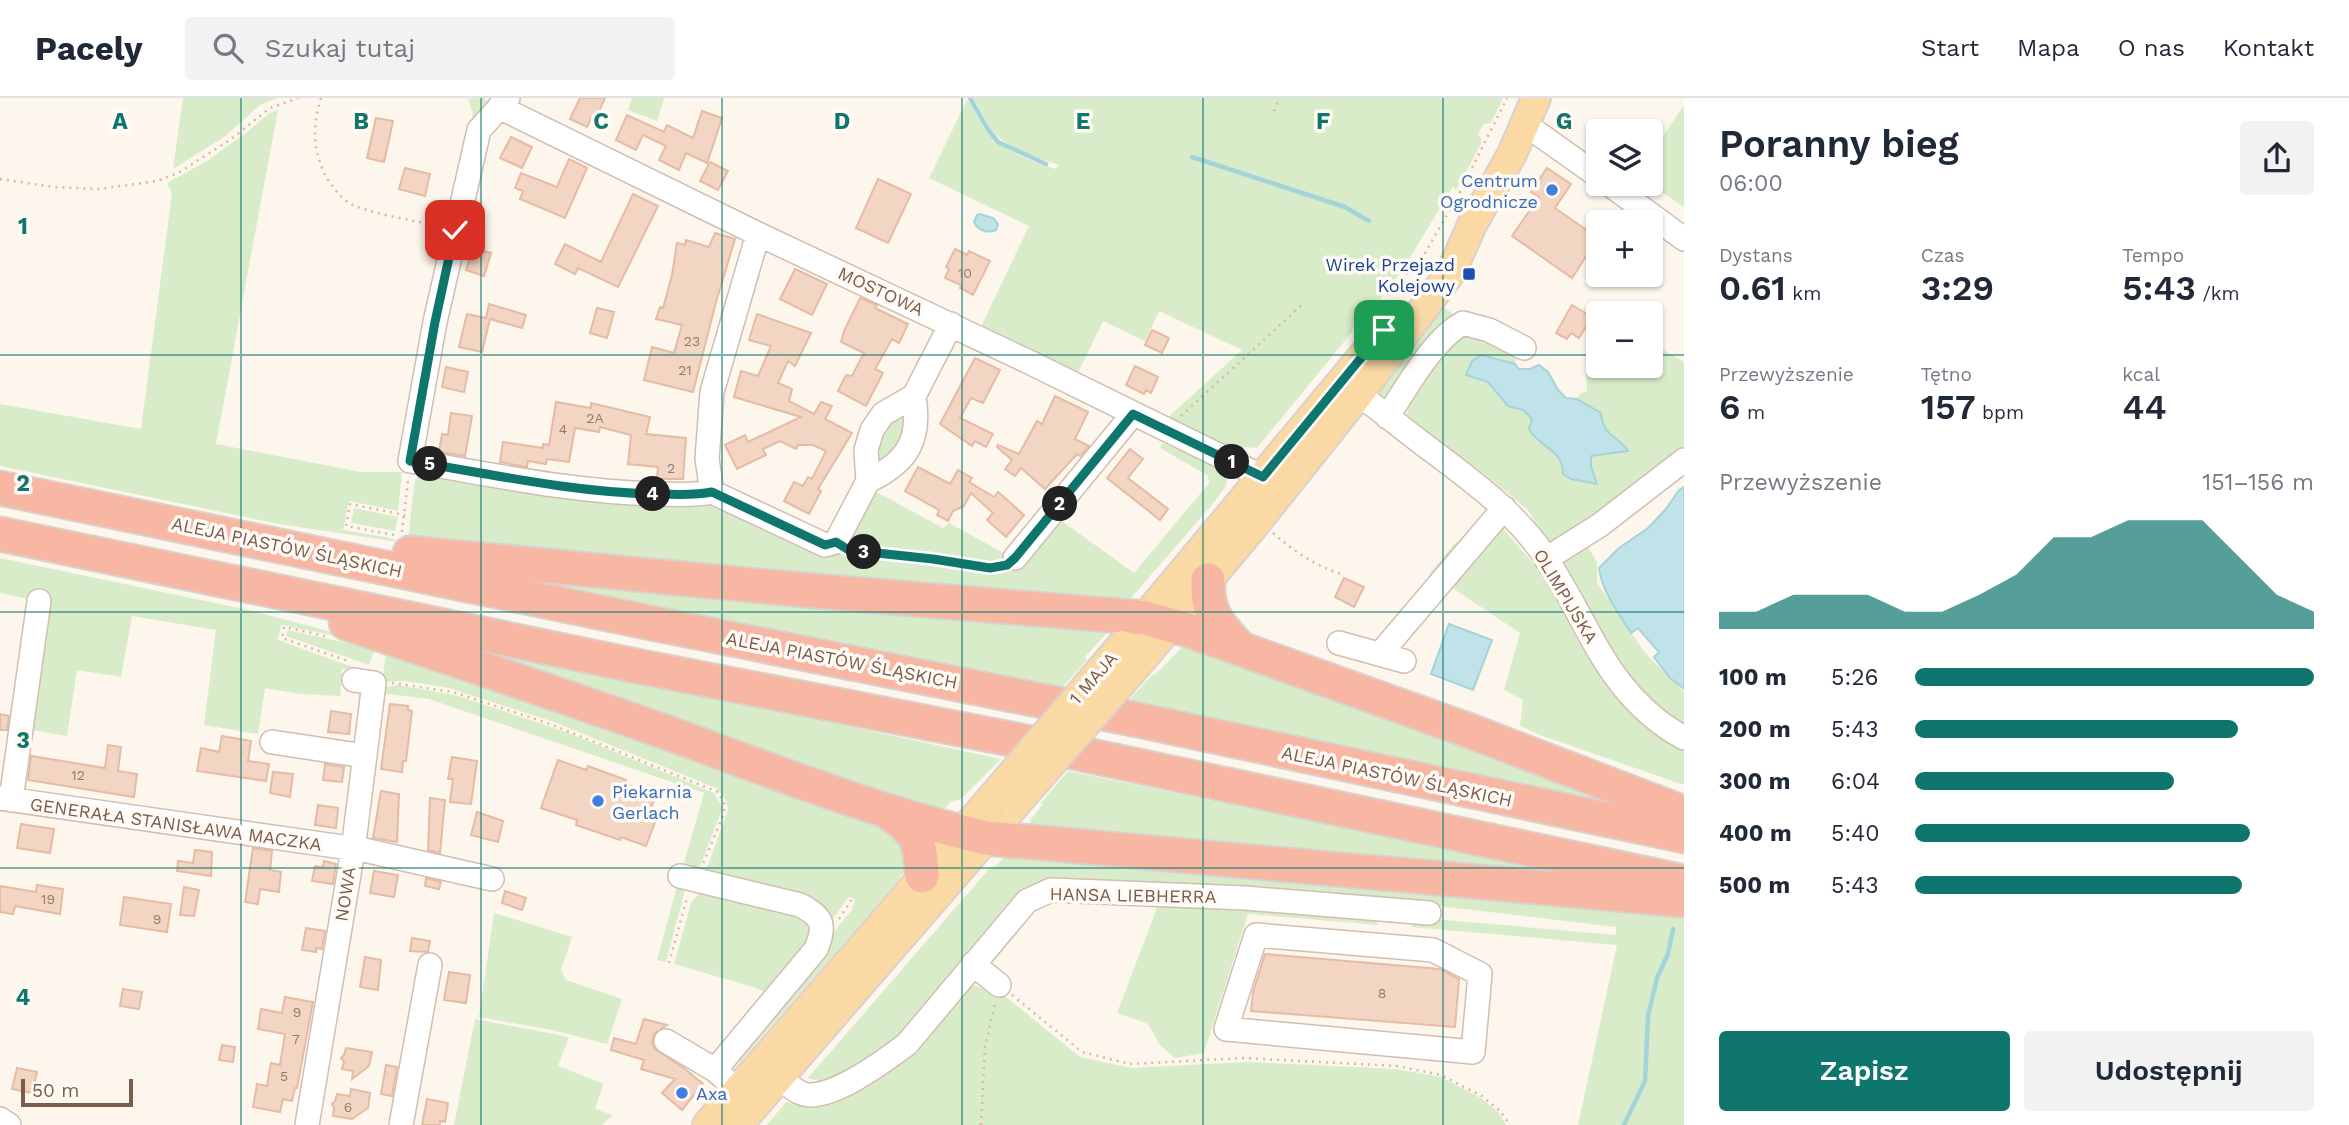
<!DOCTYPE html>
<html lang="pl">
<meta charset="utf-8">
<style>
:root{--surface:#fff;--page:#f2f2f3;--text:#1f2937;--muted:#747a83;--line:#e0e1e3;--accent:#0f766e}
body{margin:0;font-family:"Work Sans",sans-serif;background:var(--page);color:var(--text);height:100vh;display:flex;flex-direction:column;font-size:26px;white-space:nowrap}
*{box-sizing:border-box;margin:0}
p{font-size:23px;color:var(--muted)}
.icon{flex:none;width:38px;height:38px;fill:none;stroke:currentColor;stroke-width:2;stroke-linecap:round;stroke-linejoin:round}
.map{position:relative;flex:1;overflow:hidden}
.side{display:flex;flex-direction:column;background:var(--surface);width:665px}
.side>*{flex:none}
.fabs{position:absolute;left:1586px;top:21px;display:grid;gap:14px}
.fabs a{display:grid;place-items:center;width:77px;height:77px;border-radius:7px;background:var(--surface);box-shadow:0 2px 5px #0004;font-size:35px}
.scale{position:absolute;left:21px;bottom:18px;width:112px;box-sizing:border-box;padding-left:7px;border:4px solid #7a5c4d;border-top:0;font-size:19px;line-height:24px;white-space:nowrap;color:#7a5c4d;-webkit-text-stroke:5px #fffaf3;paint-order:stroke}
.pin{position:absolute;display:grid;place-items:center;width:60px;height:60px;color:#fff;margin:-30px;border-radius:14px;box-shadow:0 4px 10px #0006}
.km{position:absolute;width:35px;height:35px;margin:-18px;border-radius:50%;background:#222;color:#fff;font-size:19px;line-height:35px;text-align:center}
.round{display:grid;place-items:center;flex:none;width:74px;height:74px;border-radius:7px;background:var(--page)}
.head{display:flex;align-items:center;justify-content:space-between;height:119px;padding:0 35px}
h1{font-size:38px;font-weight:600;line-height:52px}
.metrics{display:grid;grid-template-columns:repeat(3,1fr);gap:10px;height:119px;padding:7px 35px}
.metrics div{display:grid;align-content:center}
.metrics b{font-size:35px;font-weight:600}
.metrics small{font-size:19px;font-weight:400}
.metrics p{font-size:19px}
.chart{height:196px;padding:14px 35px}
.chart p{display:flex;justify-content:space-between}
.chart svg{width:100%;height:126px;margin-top:7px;fill:var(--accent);opacity:.7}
.action{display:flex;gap:14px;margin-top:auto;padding:14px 35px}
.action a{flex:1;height:80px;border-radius:7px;background:var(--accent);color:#fff;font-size:28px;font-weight:600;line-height:80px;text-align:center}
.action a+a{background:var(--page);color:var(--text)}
ul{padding:0 35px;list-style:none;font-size:23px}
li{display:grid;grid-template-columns:112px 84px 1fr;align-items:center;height:52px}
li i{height:18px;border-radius:9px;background:var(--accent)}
header{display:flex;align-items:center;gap:42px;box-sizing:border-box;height:98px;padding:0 35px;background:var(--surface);border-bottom:2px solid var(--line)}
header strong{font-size:33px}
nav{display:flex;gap:38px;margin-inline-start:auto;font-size:24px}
.search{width:490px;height:63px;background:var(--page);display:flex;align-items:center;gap:18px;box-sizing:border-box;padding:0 24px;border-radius:7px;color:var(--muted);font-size:26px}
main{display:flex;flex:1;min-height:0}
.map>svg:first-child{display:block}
.green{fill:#d8ecc9}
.water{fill:#bfe3e8;stroke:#a5d3da;stroke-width:2}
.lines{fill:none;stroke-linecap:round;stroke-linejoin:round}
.stream{stroke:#a5d3da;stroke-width:4.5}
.building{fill:#f3d5c3;stroke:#e6bba3;stroke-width:2}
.minor-casing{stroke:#d1beb0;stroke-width:26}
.major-casing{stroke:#dad1cd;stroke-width:32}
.highway-casing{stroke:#dad1cd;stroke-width:37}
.path{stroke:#d9b8a5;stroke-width:2.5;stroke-dasharray:2 5;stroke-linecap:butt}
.minor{stroke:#fff;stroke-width:23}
.major{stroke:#fbd9a5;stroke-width:28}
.highway{stroke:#f7b7a3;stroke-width:33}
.major-bridge-casing{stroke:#dad1cd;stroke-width:32;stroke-linecap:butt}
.major-bridge{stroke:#fbd9a5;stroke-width:28}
.route-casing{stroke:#fff;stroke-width:14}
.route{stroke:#0f766e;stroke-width:9}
.grid{fill:none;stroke:#0f766e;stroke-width:2;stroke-opacity:0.55}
.shop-dot{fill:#3f7fe0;stroke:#fffaf3;stroke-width:2.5}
.transit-dot{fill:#1a4fb4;stroke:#fffaf3;stroke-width:2.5}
.labels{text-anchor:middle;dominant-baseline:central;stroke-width:7;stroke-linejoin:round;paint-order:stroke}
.number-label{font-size:14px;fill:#987a6a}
.shop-label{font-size:18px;fill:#366cbe;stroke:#fffaf3;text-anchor:start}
.transit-label{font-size:18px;fill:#164399;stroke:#fffaf3;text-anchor:end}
.street-label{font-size:18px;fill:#7a5c4d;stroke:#fffaf3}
.grid-label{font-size:23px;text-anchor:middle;font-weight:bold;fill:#0f766e;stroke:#fffaf3;stroke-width:7;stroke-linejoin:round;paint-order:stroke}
</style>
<header>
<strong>Pacely</strong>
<div class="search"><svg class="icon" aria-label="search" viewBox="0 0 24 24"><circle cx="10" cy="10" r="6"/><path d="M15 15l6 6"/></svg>Szukaj tutaj</div>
<nav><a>Start</a><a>Mapa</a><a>O nas</a><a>Kontakt</a></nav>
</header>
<main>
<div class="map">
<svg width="1684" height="1027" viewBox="0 0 1684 1027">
<rect width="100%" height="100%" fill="#fdf6ec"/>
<path class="green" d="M183,0H277L260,7L224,39L173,71Z
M483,0L490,5L458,81L473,15L468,1Z
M632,0H664L657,23L628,12Z
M973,0H1503L1491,25L1484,26L1478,36L1481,40V46L1456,92L1453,88L1404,170L1374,209L1370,207L1355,223L1352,234L1257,350L1245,349L1239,357L1164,323L1242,252L1159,213L1145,243L1103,223L1076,279L979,233L1029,128L929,80L967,2C975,9 978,21 984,30C996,50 1034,65 1056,71L1059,67C1036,59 1005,50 990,30C983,20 979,9 973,0Z
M1684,7V109L1650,86V58Z
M278,12L216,346L361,374H402L398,413L349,403L343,432L385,439L405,445L279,426L0,368V306L141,331L172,95L167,85L207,63L247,34L268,16Z
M1444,209L1458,220L1385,305L1377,297L1378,292L1424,229Z
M1464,234L1518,255L1515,266L1497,259H1488V284L1508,308L1523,312L1532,322L1529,332C1541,353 1562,349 1563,376L1596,386L1591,368V358L1628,352C1623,345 1617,344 1611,338C1595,323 1602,313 1577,301L1581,295L1587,293L1586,275L1590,266L1587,259L1598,242V268H1650V244L1684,264V347L1680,354L1631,394L1551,449L1527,411L1486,377L1435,342L1406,319L1409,307L1407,300L1421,280Z
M906,308L912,319L888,367L870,363L873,339Z
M1162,345C1182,354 1216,364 1227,382L1226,388L1211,408L1131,500L1118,505L408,441L415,382L421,372L709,403L828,453L994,476C1023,471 1041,441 1059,421L1134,475L1210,384L1207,377L1160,350Z
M869,390L943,430L949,425L1011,459L1004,465L975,464L934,457L854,450L847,447Z
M354,410L398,419L395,433L351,425Z
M1501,428L1537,470L1586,446L1597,464V485L1646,556L1684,594V687L1540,637L1520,628L1523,602L1504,592L1520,535L1430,475L1457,443L1476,456Z
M0,460L253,513L373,545L281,527L278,542L364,573L342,571L340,598L301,596L265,590L258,636L204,627L216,532L132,518L121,579L77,572L67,638L25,631L43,504L0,495Z
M520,481L1107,526L1106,536L1085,559L1087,562L1061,591Z
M287,532L375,551L369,567L286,538Z
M1189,542L1636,712L1127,604L1152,577H1155Z
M385,548L885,727L900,736C904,753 908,765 900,781L730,975L726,965L852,812L855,801L849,799L828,827L705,775L728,712L726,702L716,690L554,624L449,590L405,583L382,584L386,557Z
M479,552L694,595L1001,661L961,701L950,704L937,719L477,554Z
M397,587L455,597L569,635L714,695L722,709L721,714L698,773L682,772L704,695L429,601L380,595L381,590Z
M1068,673L1567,775L1029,729L1031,721L1043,706L1041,705Z
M1009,754L1684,813V1027H1578L1617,847L1411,829L1416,823L1434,821L1616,837V829L1430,807L1049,785L905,936L876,959L829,982L819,983L808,980L989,771L997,767Z
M678,785L684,788L685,792L666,864L657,862Z
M701,793L806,815L815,839L712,965L764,894L753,889L674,866L691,805Z
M1160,802L1373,819L1378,827L1248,816L1204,955L1175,960L1160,947L1148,926L1117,915Z
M494,815L572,839L561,872L566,882L622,901L607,946L552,932L479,919Z
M973,887L1006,899L1080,959L1131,970L1246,964L1396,971L1441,979L1481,1000L1498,1014L1506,1027H767L786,1004L810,1008L965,889Z
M475,921L569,939L558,968L602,985L603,987L595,1011L613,1017L602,1027H454Z"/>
<path class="water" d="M980,116L993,120L998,126L996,132C987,136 978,132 974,124L977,117Z
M1482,257L1515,266L1519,271H1530L1539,267L1548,274L1558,292L1566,300L1577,301L1601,315C1603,338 1617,337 1628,353L1591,358V368L1597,386L1571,381L1563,376C1562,349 1541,352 1529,331L1532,321L1523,312L1508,308L1488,284L1466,277L1472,263Z
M1684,389V591L1670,580L1654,559L1659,554L1638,530L1631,535C1618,514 1602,494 1599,470L1619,450L1648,430L1666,411L1679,392Z
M1449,526L1492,542L1473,592L1431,576Z"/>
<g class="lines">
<path class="stream" d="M970,0L987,30L998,44L1046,66
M1192,59L1345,109L1369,123
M1624,1027L1645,983L1648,918L1657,880L1668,856L1673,831"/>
</g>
<path class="building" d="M580,0H605L596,20L592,19L587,29L570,21Z
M702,13L722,20L707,65L686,55L679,72L659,62L666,48L643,37L636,52L616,42L627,17L664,34L667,27L693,40Z
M376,20L393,23L384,64L367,60Z
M511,39L532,49L522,70L500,60Z
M569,61L587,70L565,120L520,101L523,93L515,90L521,75L557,89Z
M710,64L728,73L718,92L700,83Z
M405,70L430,76L425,98L399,91Z
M1547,70L1571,86L1555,110L1598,140L1572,180L1512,138L1539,99L1531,94Z
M878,81L911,96L888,145L856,130Z
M633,96L658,108L618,189L578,170L575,176L555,166L565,146L601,164Z
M715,135L735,141L716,204L693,294L644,282L652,249L674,255L682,227L656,221L660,209L663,210L672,177L677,145L685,147L686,142L709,149Z
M473,150L491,155L484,178L466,172Z
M955,151L967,157L969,153L990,163L973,197L960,190L961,187L945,180L949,171L946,169Z
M795,171L827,186L812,217L780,201Z
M860,200L877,207L875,210L908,226L899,245L892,241L875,271L883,275L866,308L838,293L846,277L852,278L864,255L841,244L844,233Z
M489,206L526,217L522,230L490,221L482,254L459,249L467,216L486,220Z
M1572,207L1592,219L1579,240L1571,235L1567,241L1556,235Z
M597,210L614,214L607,240L590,235Z
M757,216L811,235L795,268L788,263L778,285L792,291L789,303L814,316L821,304L832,308L825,321L852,335L818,391L821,393L809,416L784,403L794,384L803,388L808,379L812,381L826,353L813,347H798L796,351L780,343L763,351L766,357L737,371L725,347L745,337L748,344L801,319L734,299L741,273L758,278L771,248L749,242Z
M1152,232L1169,240L1162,255L1145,247Z
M975,260L1000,272L983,305L971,300L960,320L993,336L986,349L975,343L972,348L940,326Z
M1135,268L1158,279L1151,295L1146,292L1144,296L1126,287Z
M446,269L468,274L464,294L442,289Z
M1055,298L1088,314L1075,341L1089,348L1080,358L1077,356L1045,391L1021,370L1015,378L1005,371L1012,362L997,349L998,347L1019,356L1037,323L1042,326Z
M556,304L591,310V305L650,319L646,336L686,340L683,381H657L658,369L628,366L631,337L600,329L599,334L575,330L569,364L547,361L546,366L528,363L527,369L500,364L503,344L543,350V346L549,347Z
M451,315L472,318L465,358L439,354L442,336L448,337Z
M1130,351L1143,361L1128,380L1168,411L1160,422L1107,380Z
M918,369L950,386L958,372L972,380L969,384L994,399L998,394L1024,417L1006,439L987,422L993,415L971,395L964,408L953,413L948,423L937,417L939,412L905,393Z
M1344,480L1364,489L1354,509L1335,499Z
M390,606L408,608V612L412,613L406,663H403L402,674L381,671Z
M331,613L351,616L349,636L328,634Z
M0,616L9,618L7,632H0Z
M222,638L251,643L248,663L269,666L266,683L197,673L201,650L219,654Z
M108,647L121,649L118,673L137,676L134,699L28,682L31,658L105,670Z
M452,659L477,663L471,706L450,704L453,681H448Z
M558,662L586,672L588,668L626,682L625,686L656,697L648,718L656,721L646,748L621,739L620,742L576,727L577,722L541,710Z
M325,666L344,669L342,684L323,682Z
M273,674L293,676L290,699L270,695Z
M381,693L399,696L397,744L373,740Z
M430,700L445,702L440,755L428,752Z
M318,707L338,710L336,730L315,727Z
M477,714L503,723L498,744L471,737Z
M21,726L54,731L50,755L17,750Z
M253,750L272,753L270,772L281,774L279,794L260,791L258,806L245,804Z
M195,752L212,754L211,778L177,773L178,763L193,765Z
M324,763L336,766L333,786L312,783L315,768L323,769Z
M374,773L398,777L394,799L370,795Z
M426,780L441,784L439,791L425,788Z
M37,787L63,791L60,816L15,808L13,816L0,814V788L36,794Z
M184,789L199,792L194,818L180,817Z
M505,793L526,800L522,812L502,805Z
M124,799L171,806L167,834L120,827Z
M306,830L325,833L322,851L316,850V854L302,852Z
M412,840L430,843L428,854L410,853Z
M1265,856L1440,871L1459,881L1455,929L1251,913L1253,894Z
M365,859L381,862L378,892L360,889Z
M449,874L470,877L466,905L444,902Z
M123,891L142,894L139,911L120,908Z
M285,899L313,904L297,990H295L292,1003L283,1001L280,1014L253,1009L257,986L267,988L271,965L280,967L285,936L258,931L261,911L282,915Z
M644,921L667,927L654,936L652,944L654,950L685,971L703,986L682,1012L662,995L675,981L641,971L644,962L611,952L614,940L636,946Z
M222,947L235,949L233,964L219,962Z
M346,950L372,954L369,968L352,981L353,973L342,971L344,964L341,960L344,957Z
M386,967L397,969L392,998L381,996Z
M17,970L37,974L32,995L12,991Z
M351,991L370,995L368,1010L352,1021L333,1018L334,1010L332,1006L335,1003L337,996L350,998Z
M427,1001L448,1005L445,1024L440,1023V1027H422Z"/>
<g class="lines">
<g class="minor-casing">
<path id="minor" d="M508,0L479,32L435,224L410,363C490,376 572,394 654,396C673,396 693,398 712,394
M499,9L758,136L1029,264L1263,379
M1525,26L1598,78
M1609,86L1684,141
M1346,289C1372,304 1395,325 1419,343C1464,377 1511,409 1544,457C1590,525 1606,597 1684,640
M1387,319C1407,290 1432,242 1463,225L1489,232L1524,250
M868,383C908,364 921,342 914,298
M712,394L825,447L836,444L868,383L866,352L872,332L883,316L914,298L951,226
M712,394L707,361L712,294L758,136
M1015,460L1133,316
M1546,461L1600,427L1684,362
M1339,545L1404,563
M1380,556L1504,410
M272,644L365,658
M0,700L364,752L492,781
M11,702L39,503
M680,778L800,807C823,819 826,827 816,851L715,972
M1256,837L1433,852L1480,876L1473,954L1226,931Z
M973,866L999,887
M666,943L715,972L725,981
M768,967C778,977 789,990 801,995C826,1007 887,961 907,946L1027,803L1051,792L1245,800L1429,815
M0,1021L9,1027
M307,1027L353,752L374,585L354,582
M401,1027L430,867"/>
</g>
<g class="major-casing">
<path id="major" d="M1122,547L1396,218
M1144,559L1252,430L1359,296L1451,174L1472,127L1512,56L1536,0
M707,1027L989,703
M738,1027L1015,707"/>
</g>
<g class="highway-casing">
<path id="highway" d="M0,390L646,524L1143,623L1684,738
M0,436L637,568L1016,642L1684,784
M410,455L804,492L1145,520L1191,533L1470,633L1684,715
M1208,482C1206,515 1219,528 1241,551
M346,525C454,561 561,597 668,635C773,673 878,715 986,740L1682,802
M888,714C918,735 920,741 922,778"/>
</g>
<path class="path" d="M321,0C310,33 314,66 336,93C341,98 346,104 353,107C376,117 413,122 438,128
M1274,13L1279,0
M0,81L54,89L99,91L157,83L178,75L230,42L270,10L298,0
M1388,198L1425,155L1459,96L1507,0
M1181,318L1304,205
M402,434L408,382
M1273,435C1295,454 1314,467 1341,476
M394,437L346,428L350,406L405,417
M851,452L978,469H1001
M325,538L284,529L282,540L348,563
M392,585L453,594L550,626L718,694L725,707L724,715L703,766
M839,821L852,801
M669,865L687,800
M1012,897L1082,954L1130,966L1243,960L1397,968L1441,977L1482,998L1500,1013L1510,1027
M981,1027L985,949L995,905"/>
<use href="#minor" class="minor"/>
<use href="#major" class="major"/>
<use href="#highway" class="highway"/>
<g class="major-bridge-casing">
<path id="major-bridge" d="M989,703L1122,547
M1015,707L1144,559"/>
</g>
<use href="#major-bridge" class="major-bridge"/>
</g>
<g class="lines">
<g class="route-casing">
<path id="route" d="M455,132L435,224L410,363C490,376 572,394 654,396C673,396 693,398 712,394L825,447L836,444L847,451L858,453L933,461L990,470L1007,467L1015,460L1133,316L1263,379L1384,232"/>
</g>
<use href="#route" class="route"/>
</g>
<path class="grid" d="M241,0V1027M481,0V1027M722,0V1027M962,0V1027M1203,0V1027M1443,0V1027M0,257H1598M1650,257H1684M0,514H1684M0,770H1684"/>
<g class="shop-dot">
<circle cx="1552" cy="92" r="7"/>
<circle cx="598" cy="703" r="7"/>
<circle cx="682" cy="995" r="7"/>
</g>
<rect class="transit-dot" x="1462" y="169" width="14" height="14" rx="3.5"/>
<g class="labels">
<g class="number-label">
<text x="965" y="175">10</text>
<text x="692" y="243">23</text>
<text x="685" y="272">21</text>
<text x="595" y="320">2A</text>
<text x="563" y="331">4</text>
<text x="671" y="370">2</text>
<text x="78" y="677">12</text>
<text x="48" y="801">19</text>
<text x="157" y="821">9</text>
<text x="1382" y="895">8</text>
<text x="297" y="914">9</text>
<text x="296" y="941">7</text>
<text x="284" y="978">5</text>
<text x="348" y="1009">6</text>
</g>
<g class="shop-label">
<text x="1538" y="82" text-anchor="end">Centrum<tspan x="1538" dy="21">Ogrodnicze</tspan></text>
<text x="612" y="693">Piekarnia<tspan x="612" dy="21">Gerlach</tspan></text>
<text x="696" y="995">Axa</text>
</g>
<g class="transit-label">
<text x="1455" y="166">Wirek Przejazd<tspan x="1455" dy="21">Kolejowy</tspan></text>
</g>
<g class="street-label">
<text transform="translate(881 193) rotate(25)">MOSTOWA</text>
<text transform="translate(287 449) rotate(12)">ALEJA PIASTÓW ŚLĄSKICH</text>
<text transform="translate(1566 498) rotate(59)">OLIMPIJSKA</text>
<text transform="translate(842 562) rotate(11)">ALEJA PIASTÓW ŚLĄSKICH</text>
<text transform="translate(1093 580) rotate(-49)">1 MAJA</text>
<text transform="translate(1397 678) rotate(12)">ALEJA PIASTÓW ŚLĄSKICH</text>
<text transform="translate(176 726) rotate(8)">GENERAŁA STANISŁAWA MACZKA</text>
<text transform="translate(345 796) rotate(-81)">NOWA</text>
<text transform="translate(1133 797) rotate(1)">HANSA LIEBHERRA</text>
</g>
</g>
<g class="grid-label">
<text x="120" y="31">A</text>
<text x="361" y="31">B</text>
<text x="601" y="31">C</text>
<text x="842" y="31">D</text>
<text x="1083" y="31">E</text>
<text x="1323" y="31">F</text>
<text x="1564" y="31">G</text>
<text x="23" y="136">1</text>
<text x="23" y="393">2</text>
<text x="23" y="650">3</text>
<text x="23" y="907">4</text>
</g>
</svg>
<div class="fabs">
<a><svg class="icon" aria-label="layers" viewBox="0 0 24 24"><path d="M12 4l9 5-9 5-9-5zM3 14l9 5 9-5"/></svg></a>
<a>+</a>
<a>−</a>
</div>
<div class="scale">50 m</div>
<div class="pin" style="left:1384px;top:232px;background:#1e9e55"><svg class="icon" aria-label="arrive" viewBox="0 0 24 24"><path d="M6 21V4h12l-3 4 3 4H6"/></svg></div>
<div class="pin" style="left:455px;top:132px;background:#d93025"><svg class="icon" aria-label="check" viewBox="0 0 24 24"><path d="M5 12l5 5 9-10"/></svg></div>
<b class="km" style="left:1232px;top:364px">1</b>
<b class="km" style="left:1060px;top:406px">2</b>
<b class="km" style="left:864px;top:454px">3</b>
<b class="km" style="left:653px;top:396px">4</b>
<b class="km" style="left:430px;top:366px">5</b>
</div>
<section class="side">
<div class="head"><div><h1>Poranny bieg</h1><p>06:00</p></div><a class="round"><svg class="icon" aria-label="share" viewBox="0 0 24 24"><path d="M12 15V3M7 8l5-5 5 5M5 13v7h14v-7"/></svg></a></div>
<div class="metrics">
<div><p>Dystans</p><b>0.61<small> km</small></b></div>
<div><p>Czas</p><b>3:29</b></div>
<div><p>Tempo</p><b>5:43<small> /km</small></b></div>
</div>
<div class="metrics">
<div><p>Przewyższenie</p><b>6<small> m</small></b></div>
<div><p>Tętno</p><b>157<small> bpm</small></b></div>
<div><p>kcal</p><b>44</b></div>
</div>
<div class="chart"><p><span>Przewyższenie</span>151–156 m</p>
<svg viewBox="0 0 160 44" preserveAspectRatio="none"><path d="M0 44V38L10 38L20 32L30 32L40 32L50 38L60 38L70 32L80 25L90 12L100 12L110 6L120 6L130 6L140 19L150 32L160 38V44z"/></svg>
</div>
<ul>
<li><b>100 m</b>5:26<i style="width:100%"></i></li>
<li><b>200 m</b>5:43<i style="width:81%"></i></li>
<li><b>300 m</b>6:04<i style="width:65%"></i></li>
<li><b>400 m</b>5:40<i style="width:84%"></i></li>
<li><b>500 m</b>5:43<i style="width:82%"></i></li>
</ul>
<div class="action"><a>Zapisz</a><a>Udostępnij</a></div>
</section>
</main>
